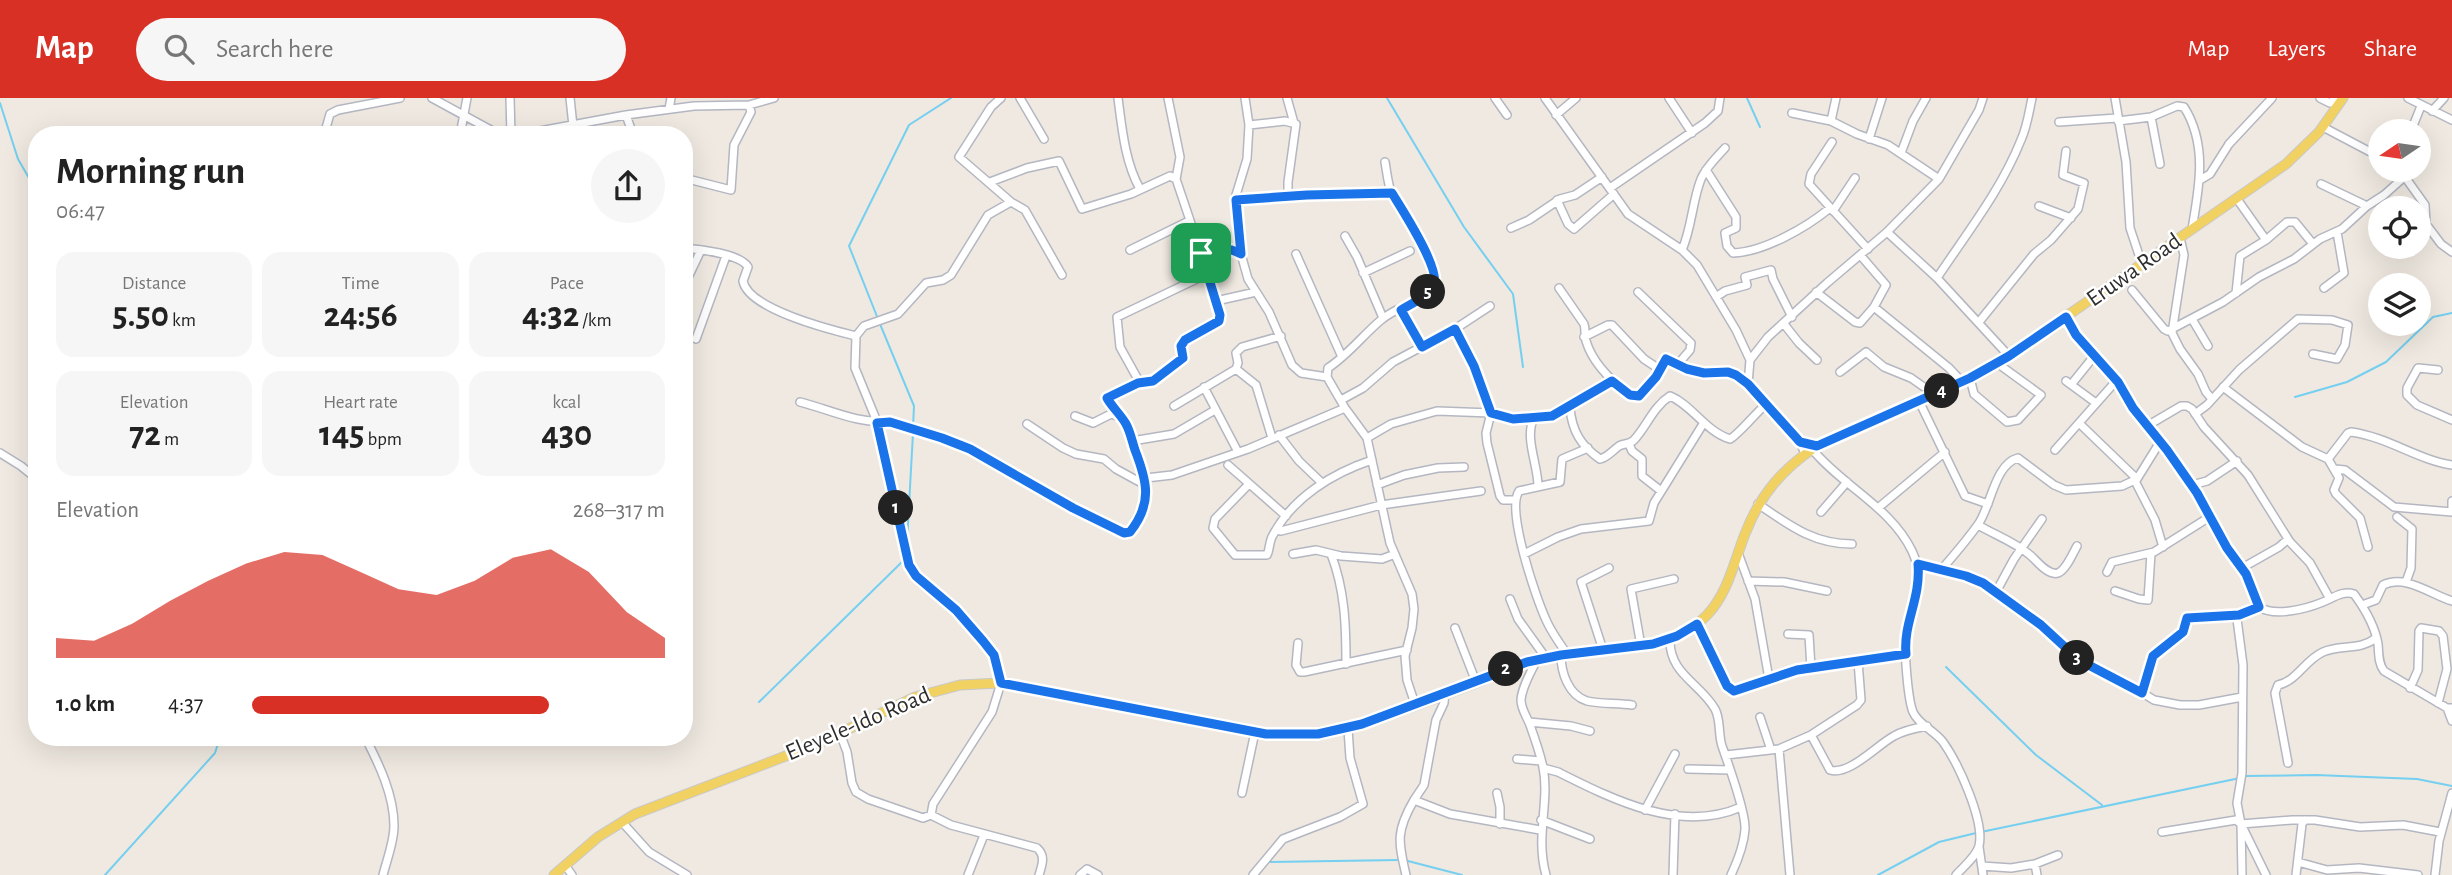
<!DOCTYPE html>
<meta charset="utf-8">
<style>
:root{--surface:#fff;--page:#f6f6f6;--text:#222;--muted:#767676;--accent:#d93025}
body{margin:0;font-family:"Alegreya Sans",sans-serif;background:var(--page);color:var(--text);height:100vh;display:flex;flex-direction:column;font-size:26px;white-space:nowrap}
*{box-sizing:border-box;margin:0}
p{font-size:23px;color:var(--muted)}
.icon{flex:none;width:38px;height:38px;fill:none;stroke:currentColor;stroke-width:2;stroke-linecap:round;stroke-linejoin:round}
.map{position:relative;flex:1;overflow:hidden}
.details{position:absolute;left:28px;top:28px;width:665px;height:620px;display:flex;flex-direction:column;background:var(--surface);border-radius:28px;box-shadow:0 7px 28px #0002}
.details>*{flex:none}
.needle{width:46px;rotate:257deg}
.fabs{position:absolute;left:2368px;top:21px;display:grid;gap:14px}
.fabs a{display:grid;place-items:center;width:63px;height:63px;border-radius:50%;background:var(--surface);box-shadow:0 7px 28px #0002;font-size:35px}
.pin{position:absolute;display:grid;place-items:center;width:60px;height:60px;color:#fff;margin:-30px;border-radius:14px;box-shadow:0 4px 10px #0006}
.km{position:absolute;width:35px;height:35px;margin:-18px;border-radius:50%;background:#222;color:#fff;font-size:19px;line-height:35px;text-align:center}
.round{display:grid;place-items:center;flex:none;width:74px;height:74px;border-radius:37px;background:var(--page)}
.summary{display:flex;align-items:center;justify-content:space-between;height:119px;padding:0 28px}
h1{font-size:38px;font-weight:700;line-height:52px}
.metrics{display:grid;grid-template-columns:repeat(3,1fr);gap:10px;height:119px;padding:7px 28px}
.metrics div{display:grid;align-content:center;border-radius:18px;background:var(--page);text-align:center}
.metrics b{font-size:35px;font-weight:700}
.metrics small{font-size:19px;font-weight:400}
.metrics p{font-size:19px}
.chart{height:196px;padding:14px 28px}
.chart p{display:flex;justify-content:space-between}
.chart svg{width:100%;height:126px;margin-top:7px;fill:var(--accent);opacity:.7}
ul{padding:0 28px;list-style:none;font-size:23px}
li{display:grid;grid-template-columns:112px 84px 1fr;align-items:center;height:52px}
li i{height:18px;border-radius:9px;background:var(--accent)}
header{display:flex;align-items:center;gap:42px;box-sizing:border-box;height:98px;padding:0 35px;background:var(--accent);color:#fff}
header strong{font-size:33px}
nav{display:flex;gap:38px;margin-inline-start:auto;font-size:24px}
.search{width:490px;height:63px;background:var(--page);display:flex;align-items:center;gap:18px;box-sizing:border-box;padding:0 24px;border-radius:38px;color:var(--muted);font-size:26px}
.map>svg:first-child{display:block}
.lines{fill:none;stroke-linecap:round;stroke-linejoin:round}
.stream{stroke:#75cff0;stroke-width:2}
.minor-casing{stroke:#b4b7c1;stroke-width:10}
.major-casing{stroke:#c9c9c9;stroke-width:11}
.minor{stroke:#fff;stroke-width:7}
.major{stroke:#f2d163;stroke-width:9}
.route-casing{stroke:#fff;stroke-width:14}
.route{stroke:#1a73e8;stroke-width:9}
.labels{text-anchor:middle;dominant-baseline:central;stroke-width:5;stroke-linejoin:round;paint-order:stroke}
.street-label{font-size:24px;fill:#2e2e2e;stroke:#fff}
</style>
<header>
<strong>Map</strong>
<div class="search"><svg class="icon" aria-label="search" viewBox="0 0 24 24"><circle cx="10" cy="10" r="6"/><path d="M15 15l6 6"/></svg>Search here</div>
<nav><a>Map</a><a>Layers</a><a>Share</a></nav>
</header>
<div class="map">
<svg width="2452" height="777" viewBox="0 0 2452 777">
<rect width="100%" height="100%" fill="#efe9e1"/>
<g class="lines">
<path class="stream" d="M1387,0L1464,129L1513,196L1523,269
M1747,0L1760,29
M0,5L18,61L37,94
M878,221L849,148L909,27L951,0
M880,226L914,308L913,329
M2295,299L2347,284L2386,264L2433,219L2452,215
M907,444L913,335
M1946,569L2036,657L2102,707
M759,604L906,460
M2245,678L2316,677L2417,681L2452,688
M1981,734L2240,680
M1404,762L1462,777
M1268,764L1398,762
M105,777L215,655L220,639
M1878,777L1939,744L1976,735"/>
<g class="minor-casing">
<path id="minor" d="M432,0L500,37
M510,0L511,37
M570,0L573,28
M1001,0L991,9L959,59L1011,104L1025,112L1062,177
M1020,0L1044,41
M1118,0C1122,31 1125,64 1140,91
M1168,0L1180,59L1176,81L1201,155L1236,152L1240,156
M1245,0L1249,27L1247,61L1236,97L1241,156L1248,181L1269,214L1292,267L1301,275L1327,279L1345,310L1367,340L1390,445L1412,496L1414,511L1412,530L1405,558L1407,582L1415,606
M1287,0L1294,25
M1495,0L1507,17
M1545,0L1628,116L1682,152L1697,167L1736,232L1750,262L1748,286L1800,344L1805,356
M1669,0L1692,35
M2115,0L2126,64L2130,130L2142,166
M2320,0L2330,5L2336,0
M2408,0L2452,22
M669,11L671,0
M2432,13L2444,0
M1792,15L1831,23L1857,36L1888,47L1939,81
M626,17L631,31V37
M1556,17L1576,0
M2151,19L2160,66
M1831,23L1836,0
M2118,23L2151,19L2177,8L2184,9C2208,47 2199,90 2192,131
M2059,24L2117,20
M1249,27L1285,23L1296,26L1288,84V99
M2323,29L2378,58
M2411,33L2421,8
M324,37L330,16L338,12L400,0
M460,37L467,0
M518,37L626,17L694,8L749,7L774,0
M1869,41L1882,0
M1832,44L1811,76L1809,86L1868,151
M2418,54L2422,58L2418,65
M1901,55L1913,23L1926,0
M1706,72L1736,119V130L1725,135L1727,148L1733,155C1764,154 1807,129 1830,110
M2405,79L2425,107L2426,126L2441,146L2452,154
M684,80L731,92L734,47L751,14L749,7
M2200,82L2210,76L2229,46L2272,0
M990,84L1027,70L1059,63L1082,111L1131,96L1170,78L1176,81
M2321,86L2367,108
M1610,90L1705,25L1718,13L1720,0
M2237,101L2266,142
M1236,102L1307,97L1392,95
M1557,102L1568,126L1574,131L1614,96
M2039,108L2071,120
M1833,113L1855,80
M1511,130L1529,122L1560,101L1575,97L1602,79
M1887,134L1937,180L2009,258
M1345,138L1357,159L1383,220
M2180,140L2184,157L2172,235L2180,251L2198,276L2206,294L2212,301
M684,150C699,151 741,156 748,169L743,183C748,211 831,232 856,238
M1130,152L1189,123
M1682,152C1692,129 1692,104 1701,81C1706,69 1716,60 1725,50
M1296,156L1342,259
M1363,175L1410,153
M1937,180C1967,135 2001,92 2021,42C2027,29 2029,14 2032,0
M684,188L701,152
M1559,190L1584,226C1586,232 1584,237 1586,243C1593,266 1611,283 1630,297L1638,298L1656,279L1666,261L1687,271L1704,275H1733L1748,286
M2324,190L2344,175L2337,134
M2132,192L2164,231L2168,233L2223,204L2259,179L2294,161L2320,141L2342,131L2367,108L2384,97L2412,72
M1638,194L1691,245L1690,252L1678,266
M1816,194L1855,224L1860,225L1874,209L1886,187L1861,158
M2236,195L2240,158L2266,142L2287,124H2295L2313,146
M1716,199L1725,193L1747,187L1745,179L1771,172L1773,181L1792,219
M1216,203L1256,194
M1874,209L1949,270L1962,284
M1401,212L1422,249
M2066,219L2076,237L2118,284L2133,310L2167,352L2197,395L2211,418L2227,450L2246,476L2259,509C2275,519 2306,511 2323,504C2333,500 2343,492 2354,496C2365,511 2375,528 2378,546C2379,556 2378,565 2384,573L2447,610H2452
M2192,221L2208,248
M1979,224L2034,156L2051,142L2078,111L2084,85L2063,77L2066,53
M1784,226L1799,245L1817,262
M1455,231L1474,268L1491,315L1486,335L1487,345L1500,398L1503,402H1515
M1584,239L1608,227H1612L1644,261L1659,271
M696,241L726,158
M1750,262L1768,239L1827,185L1887,134L1939,81L1979,12L1983,0
M1236,271L1256,287L1272,340
M2438,272L2418,270L2407,290V297L2417,307L2452,322
M1840,274L1866,254L1884,269L1911,280L1934,296
M1327,279L1328,270C1348,257 1363,237 1381,222C1397,208 1422,205 1435,186C1435,153 1405,125 1392,97C1388,87 1387,75 1385,64
M1970,280L1974,296L2007,324L2018,322L2041,297L1997,265
M2066,283L2096,305
M2074,283L2095,257
M1140,285L1120,249L1117,219L1207,176
M1204,289L1238,354
M2223,289L2302,349L2328,361L2339,380L2334,392L2336,396L2360,420L2368,449
M1341,302L1363,290L1393,264L1455,231L1490,208
M1919,303L1965,398L1988,406
M800,304C828,311 858,326 887,323L942,339L970,351L1073,410L1124,435L1130,434L1146,401V380L1127,328L1120,319L1111,316L1093,325L1075,318
M1174,308L1236,271L1238,265L1236,255L1242,249L1281,238
M1570,310C1572,333 1581,348 1600,361C1608,359 1612,353 1619,348C1624,345 1629,347 1634,342C1647,328 1653,309 1670,298C1692,307 1705,333 1730,341C1738,337 1756,315 1765,307
M2195,316L2207,307L2239,272L2298,221L2332,222L2348,227L2345,247L2337,261L2313,256
M1118,318L1115,310L1108,303L1107,299L1138,285L1153,283L1183,260L1181,249L1185,242L1219,223L1220,217L1201,155
M1534,320C1524,339 1538,367 1538,388
M1027,326L1063,350L1076,356L1104,361L1116,371L1147,388
M2080,326L2137,381
M2147,328L2181,308H2187L2192,311L2204,329L2248,377L2290,444L2310,465L2330,501
M1279,337L1299,363L1322,385
M1367,340L1391,326L1437,313L1491,315L1513,321L1552,318L1612,283
M1132,343L1174,336L1215,312
M1629,346L1632,353L1642,361V378L1661,393
M1812,351C1842,388 1891,409 1912,453C1927,484 1910,510 1906,540C1904,554 1908,602 1913,614C1918,626 1935,633 1943,644C1958,665 1985,723 1979,748C1976,759 1963,769 1956,777
M2055,352L2117,282
M0,355L21,368L37,381
M2328,361L2348,335L2351,334C2388,339 2418,362 2452,367
M1228,367L1286,418
M2335,371L2345,372L2394,409L2452,414
M1146,380L1172,377L1248,351L1345,310
M2135,383L2155,422L2163,449
M1249,386L1215,421L1213,430L1235,457H1267C1270,451 1269,443 1273,437C1293,399 1333,375 1372,362
M1377,387L1404,377L1438,370L1464,369
M2192,387L2207,383L2237,363
M2452,403V414
M1758,406C1789,427 1813,446 1852,446
M1878,410L1945,354
M1821,414L1847,384
M2397,419L2412,431L2411,470L2406,484
M1978,427C1995,437 2015,444 2030,457C2037,463 2048,478 2058,475C2066,472 2073,455 2077,448
M1276,432L1281,433L1381,407L1481,393
M35,436L37,433
M1738,455L1755,501L1769,581
M1293,456L1316,452L1341,458L1382,461L1395,456
M1331,456C1345,492 1346,528 1346,566
M1524,456L1558,439L1581,431L1649,423L1654,405L1703,326
M1918,466L1966,478L1983,485L2041,528L2079,562L2123,583L2154,602L2180,607H2199L2242,599
M2242,470L2279,449L2288,441
M1941,472C1954,457 1968,441 1979,425C1991,407 1995,366 2018,360L2054,387L2066,392L2122,388L2137,381L2160,344
M2107,474L2112,464L2154,454L2211,418
M1748,483L1784,484L1827,493
M2115,493L2139,501L2148,502L2151,455
M1996,494L2014,461L2042,421
M1510,501L1518,521L1546,560
M2362,507L2376,502L2383,487C2405,476 2430,496 2452,503
M1697,526L1727,588L1734,593L1797,572L1906,556
M1455,530L1476,584
M1788,536L1809,537L1811,570
M1670,541C1669,576 1700,585 1715,611C1721,622 1718,636 1722,648C1728,665 1746,715 1745,731C1744,747 1738,762 1731,777
M1298,545L1296,567L1300,574H1304L1407,552
M1641,548L1631,491L1674,481
M1603,552L1581,484L1609,470
M1567,556C1560,546 1552,535 1547,524C1536,501 1506,412 1519,393L1560,384L1562,361L1588,350
M1561,557C1561,574 1568,597 1587,603C1600,606 1618,605 1632,607
M1537,562C1531,573 1522,589 1521,602C1521,611 1527,619 1530,627C1535,641 1540,655 1543,669C1550,704 1535,738 1546,777
M2410,590L2418,572L2419,533L2421,530L2439,533L2443,538L2447,571L2438,605
M1445,595L1444,605L1436,622L1424,687L1414,702L1450,716L1540,732
M2142,595L2153,558L2183,534L2187,520L2239,517
M2447,610L2452,623
M1760,619L1771,652
M1529,624L1571,628L1590,633
M840,635L847,654L852,685L856,694L868,701L923,720L931,717L951,727L1037,750C1046,758 1042,767 1039,777
M1811,637L1830,672C1849,678 1877,647 1894,638C1904,632 1916,630 1927,628
M365,639C379,666 394,697 394,728C394,744 387,761 383,777
M1779,651L1790,777
M1726,657L1779,651L1811,637L1857,607L1861,602L1858,563
M1517,661L1541,663
M2288,665L2275,595L2278,587C2297,583 2305,562 2323,554C2341,546 2359,553 2376,540
M1543,670L1558,674C1612,701 1680,736 1741,709
M1688,671L1730,672
M1242,695L1255,634
M1497,695L1500,709V726
M1645,712L1675,656
M931,717L933,706L992,614L1001,585L994,557L983,543L956,512L916,478L909,467L886,372L880,331L855,270L856,238L864,228L898,216L926,185L943,182L951,177L988,117L1011,104
M1541,722L1590,741
M622,724L649,754L687,777
M2241,726L2266,777
M2162,734L2236,722L2241,726L2292,722H2315L2360,729L2403,727L2440,734
M1979,749L1983,777
M2298,764L2327,772L2359,770L2418,777
M2035,766L2058,757
M565,767L572,777
M1982,768L2011,770L2035,766L2037,777
M968,777L984,737
M1080,777L1087,771L1098,777
M1253,777L1283,741L1340,719L1363,706L1350,660L1348,631
M1406,777C1398,743 1396,733 1414,702
M1673,777L1675,716
M2242,777L2241,726L2237,705L2242,675L2243,567L2237,521L2239,517L2259,509
M2296,777L2302,726L2305,722
M2435,777L2439,743L2452,695"/>
</g>
<g class="major-casing">
<path id="major" d="M554,777L598,739L635,716L817,646L915,599L960,587L1001,585L1266,636C1339,642 1408,610 1476,585C1499,576 1520,565 1545,560C1598,549 1666,559 1707,517C1728,495 1734,464 1745,436C1760,397 1782,371 1817,348L1970,280L2009,258L2286,66L2319,34L2343,0"/>
</g>
<use href="#minor" class="minor"/>
<use href="#major" class="major"/>
</g>
<g class="lines">
<g class="route-casing">
<path id="route" d="M1392,95C1401,110 1444,175 1433,190C1426,199 1411,206 1401,212L1422,249L1455,231L1474,268L1491,315L1513,321L1552,318L1612,283L1630,297L1639,298L1656,279L1666,261L1687,271L1704,275L1728,274L1736,277L1748,286L1800,344L1817,348L1970,280L2009,258L2066,219L2076,237L2118,284L2133,310L2167,352L2197,395L2227,450L2246,476L2259,509L2239,517L2187,520L2183,534L2153,558L2142,595L2079,562L2041,527L1983,485L1966,478L1918,466C1921,501 1903,525 1906,556L1797,572L1734,593L1727,588L1697,526L1677,538L1653,546L1561,557L1527,564L1362,626L1318,636H1266L1001,585L994,557L983,543L956,512L916,478L909,467L877,325L890,324L942,340L970,351L1073,410L1124,435L1130,434C1153,405 1147,383 1135,352C1132,343 1130,333 1126,326C1121,317 1112,309 1107,300L1138,285L1153,283L1183,260L1181,248L1185,242L1219,223L1220,217L1201,155L1232,152L1241,156L1236,102L1307,97Z"/>
</g>
<use href="#route" class="route"/>
</g>
<g class="labels">
<g class="street-label">
<text transform="translate(2134 172) rotate(-35)">Eruwa Road</text>
<text transform="translate(858 626) rotate(-23)">Eleyele-Ido Road</text>
</g>
</g>
</svg>
<div class="fabs">
<a><svg class="needle" viewBox="-14 -14 28 28"><path d="M0-13l5 13h-10z" fill="#e53935"/><path d="M0 13l5-13h-10z" fill="#767676"/></svg></a>
<a><svg class="icon" aria-label="locate" viewBox="0 0 24 24"><circle cx="12" cy="12" r="6"/><path d="M12 2v4M12 18v4M2 12h4M18 12h4"/></svg></a>
<a><svg class="icon" aria-label="layers" viewBox="0 0 24 24"><path d="M12 4l9 5-9 5-9-5zM3 14l9 5 9-5"/></svg></a>
</div>
<div class="pin" style="left:1201px;top:155px;background:#1e9e55"><svg class="icon" aria-label="arrive" viewBox="0 0 24 24"><path d="M6 21V4h12l-3 4 3 4H6"/></svg></div>
<b class="km" style="left:896px;top:410px">1</b>
<b class="km" style="left:1506px;top:571px">2</b>
<b class="km" style="left:2077px;top:560px">3</b>
<b class="km" style="left:1942px;top:293px">4</b>
<b class="km" style="left:1428px;top:194px">5</b>
<section class="details">
<div class="summary"><div><h1>Morning run</h1><p>06:47</p></div><a class="round"><svg class="icon" aria-label="share" viewBox="0 0 24 24"><path d="M12 15V3M7 8l5-5 5 5M5 13v7h14v-7"/></svg></a></div>
<div class="metrics">
<div><p>Distance</p><b>5.50<small> km</small></b></div>
<div><p>Time</p><b>24:56</b></div>
<div><p>Pace</p><b>4:32<small> /km</small></b></div>
</div>
<div class="metrics">
<div><p>Elevation</p><b>72<small> m</small></b></div>
<div><p>Heart rate</p><b>145<small> bpm</small></b></div>
<div><p>kcal</p><b>430</b></div>
</div>
<div class="chart"><p><span>Elevation</span>268–317 m</p>
<svg viewBox="0 0 160 44" preserveAspectRatio="none"><path d="M0 44V37L10 38L20 32L30 24L40 17L50 11L60 7L70 8L80 14L90 20L100 22L110 17L120 9L130 6L140 14L150 28L160 37V44z"/></svg>
</div>
<ul>
<li><b>1.0 km</b>4:37<i style="width:72%"></i></li>
</ul>
</section>
</div>
